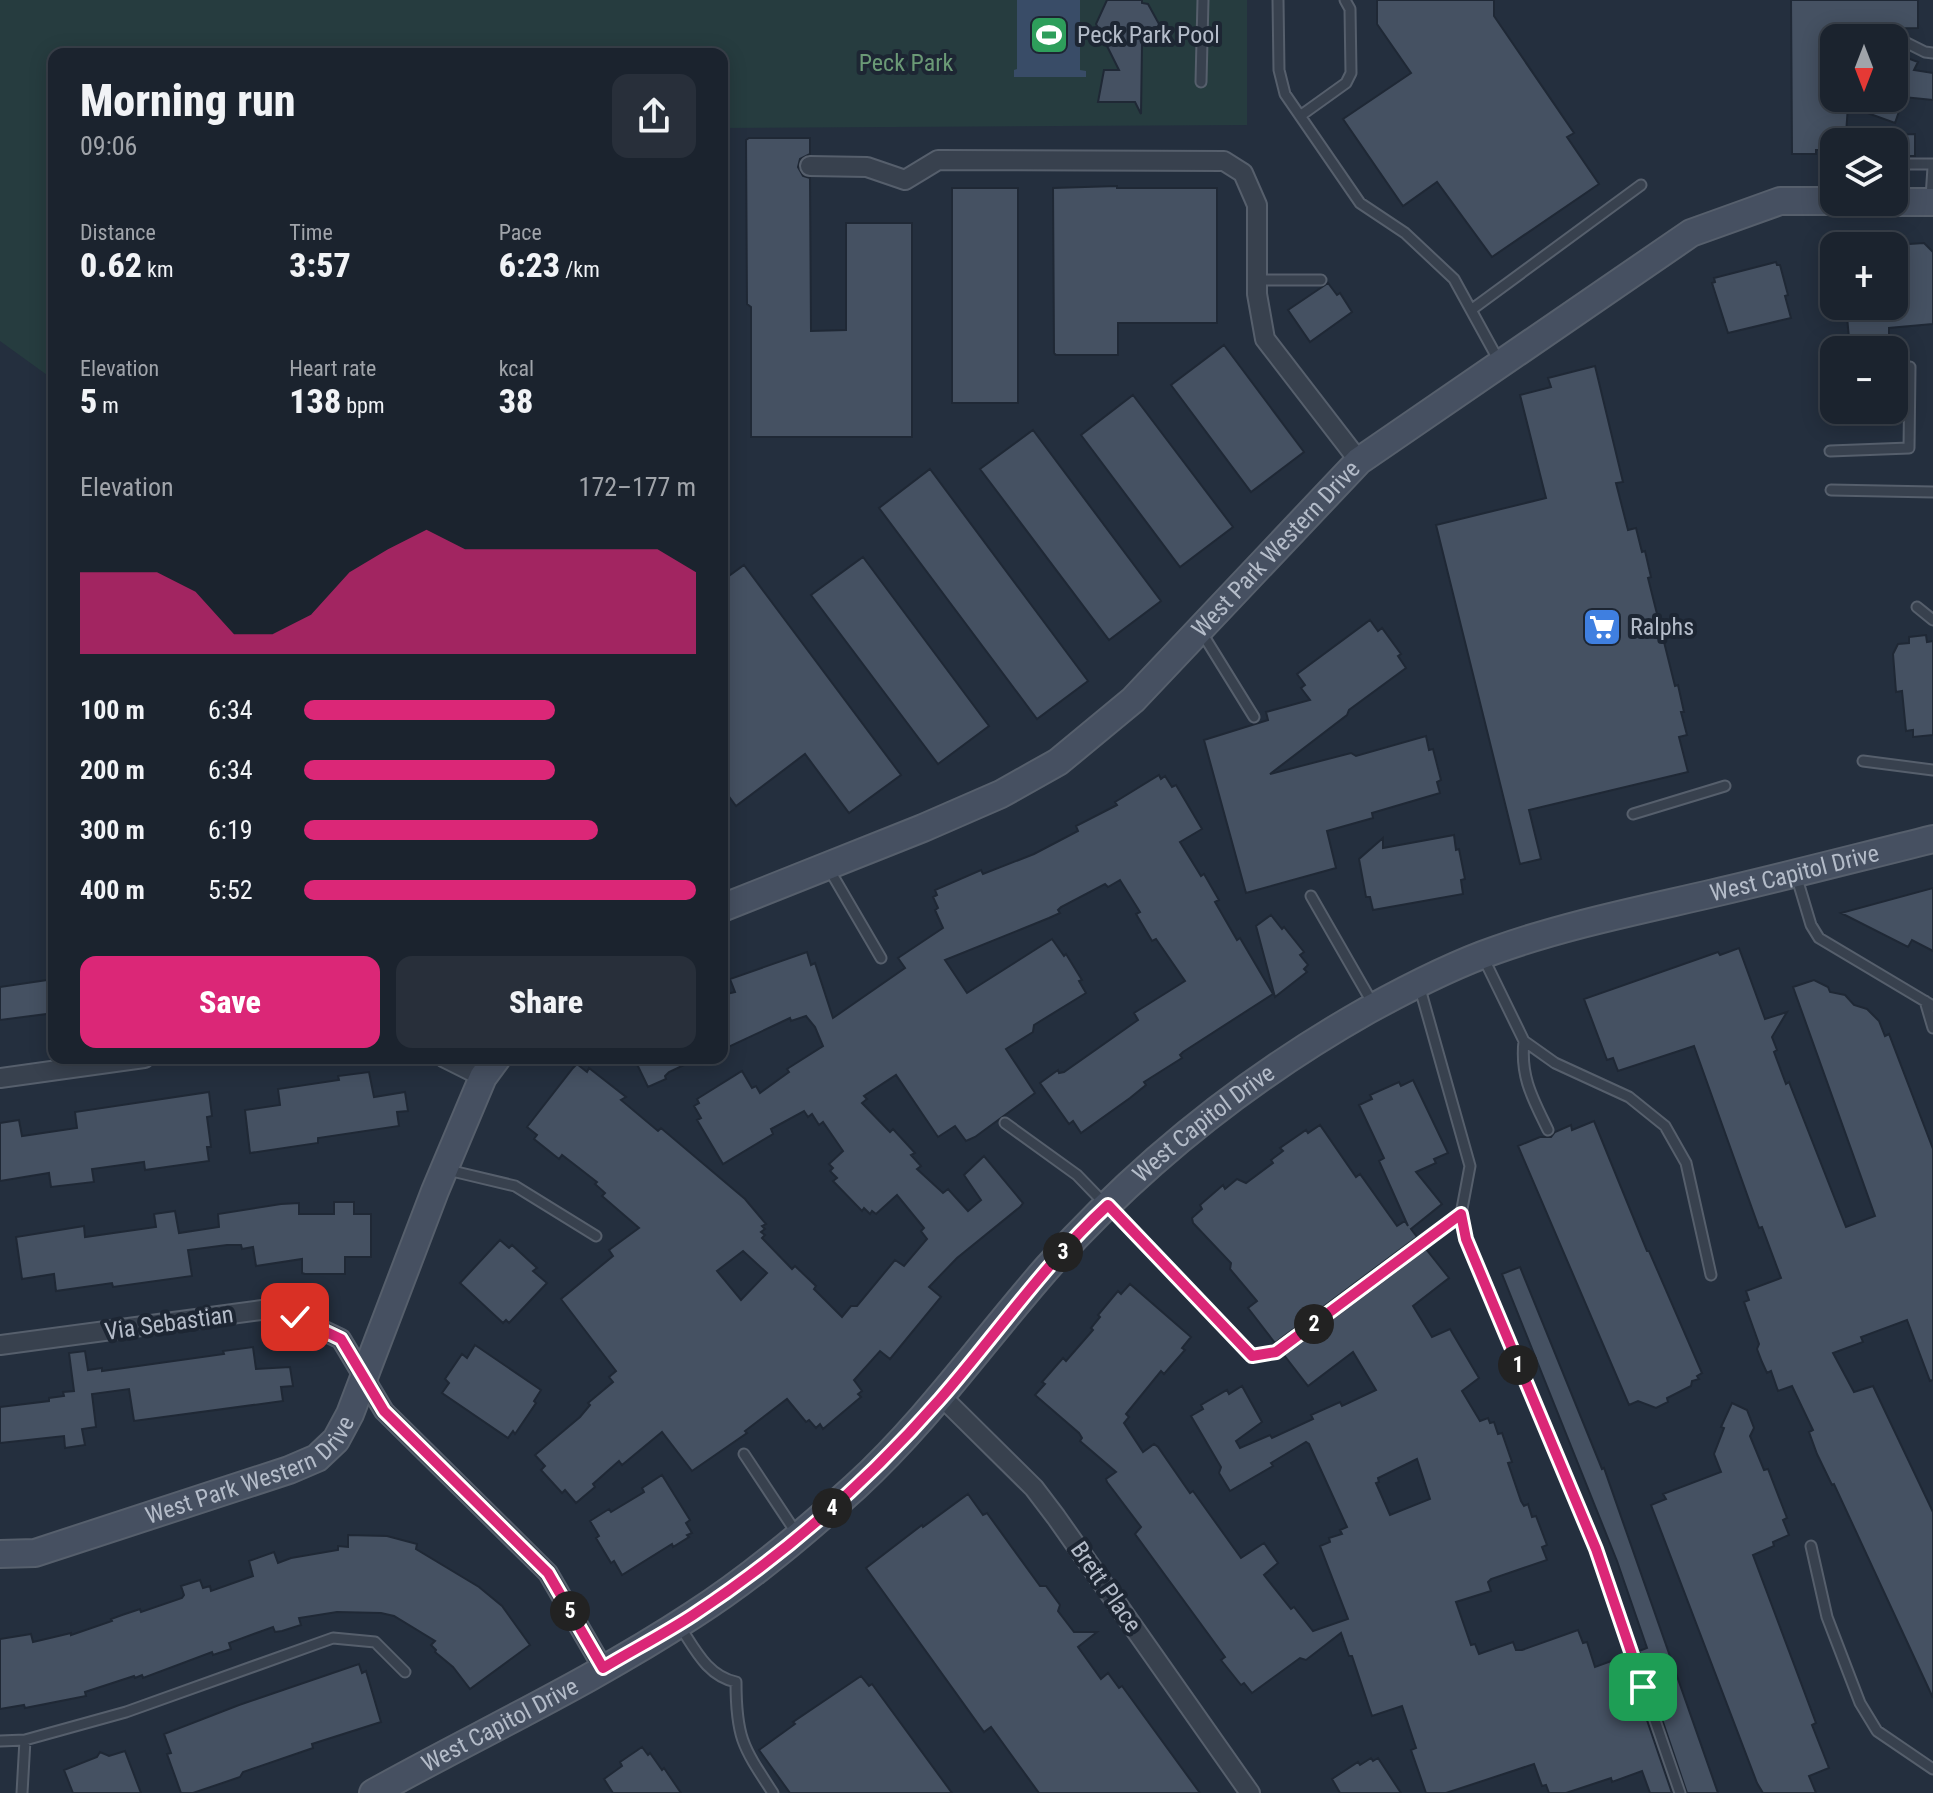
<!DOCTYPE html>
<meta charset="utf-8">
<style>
:root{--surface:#1b232e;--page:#282f3a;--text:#f1f3f6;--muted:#a0a4aa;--line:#39404a;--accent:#db2777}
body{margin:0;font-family:"Roboto Condensed",sans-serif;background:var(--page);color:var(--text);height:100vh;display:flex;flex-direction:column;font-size:30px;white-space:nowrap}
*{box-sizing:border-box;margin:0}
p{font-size:26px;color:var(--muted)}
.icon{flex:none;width:44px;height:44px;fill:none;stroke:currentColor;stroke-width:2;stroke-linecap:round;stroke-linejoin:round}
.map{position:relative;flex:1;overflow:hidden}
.details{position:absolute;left:48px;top:48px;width:680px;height:1016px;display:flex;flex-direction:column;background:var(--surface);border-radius:16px;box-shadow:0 4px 20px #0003,0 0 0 2px var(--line)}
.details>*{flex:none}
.needle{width:52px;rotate:180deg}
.tools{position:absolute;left:1820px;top:24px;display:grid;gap:16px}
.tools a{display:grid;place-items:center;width:88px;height:88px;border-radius:16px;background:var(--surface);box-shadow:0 4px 20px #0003,0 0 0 2px var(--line);font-size:40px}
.pin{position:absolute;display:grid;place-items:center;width:68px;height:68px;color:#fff;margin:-34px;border-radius:16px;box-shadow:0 4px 12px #0006}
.km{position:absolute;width:40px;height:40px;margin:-20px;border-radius:50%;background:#222;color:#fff;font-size:22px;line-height:40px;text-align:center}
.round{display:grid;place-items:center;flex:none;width:84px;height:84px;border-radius:16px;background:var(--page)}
.headline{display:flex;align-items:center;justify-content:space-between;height:136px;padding:0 32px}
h1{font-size:44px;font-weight:800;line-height:60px}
.figures{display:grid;grid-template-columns:repeat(3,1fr);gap:12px;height:136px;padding:8px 32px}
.figures div{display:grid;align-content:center}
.figures b{font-size:34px;font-weight:800}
.figures small{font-size:22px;font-weight:400}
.figures p{font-size:22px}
.chart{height:224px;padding:16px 32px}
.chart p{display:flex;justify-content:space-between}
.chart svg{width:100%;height:144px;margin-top:8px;fill:var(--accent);opacity:.7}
.action{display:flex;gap:16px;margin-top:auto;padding:16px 32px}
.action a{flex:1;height:92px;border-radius:16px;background:var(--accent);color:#fff;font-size:32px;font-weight:800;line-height:92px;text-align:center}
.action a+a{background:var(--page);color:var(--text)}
ul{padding:0 32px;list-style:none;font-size:26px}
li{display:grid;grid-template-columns:128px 96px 1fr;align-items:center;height:60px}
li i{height:20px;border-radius:10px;background:var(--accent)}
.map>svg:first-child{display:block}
.green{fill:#263c3f}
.water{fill:#394c67}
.building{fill:#455162;stroke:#1f2835;stroke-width:2;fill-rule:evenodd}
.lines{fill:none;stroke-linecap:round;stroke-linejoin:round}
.lane-casing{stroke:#565f6c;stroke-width:13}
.street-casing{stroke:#565f6c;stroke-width:22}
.secondary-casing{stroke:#565f6c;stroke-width:30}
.lane{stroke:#38414e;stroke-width:9}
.street{stroke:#38414e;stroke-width:18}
.secondary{stroke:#465061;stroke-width:26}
.route-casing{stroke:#fff;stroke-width:16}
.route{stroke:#db2777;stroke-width:10}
.labels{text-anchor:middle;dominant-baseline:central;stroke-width:8;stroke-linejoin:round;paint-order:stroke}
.poi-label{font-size:24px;fill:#b4bcc9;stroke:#1d2633;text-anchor:start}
.park-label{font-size:24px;fill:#6b9a76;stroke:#1d2633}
.street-label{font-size:24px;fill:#b4bcc9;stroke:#1d2633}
</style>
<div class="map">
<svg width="1933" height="1793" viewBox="0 0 1933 1793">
<rect width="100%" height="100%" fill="#242f3e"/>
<path class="green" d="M0,0H1247V125L722,128V54H54V380L0,341Z"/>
<path class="water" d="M1017,0H1080V70L1086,71V77H1014V70L1017,69Z"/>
<path class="building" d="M1107,0H1142V3L1148,4L1159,24L1150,43L1142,45L1141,114L1135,102H1098L1104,70H1119L1096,24Z
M1377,0H1494V16L1574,133L1567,137L1599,184L1492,257L1437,182L1403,206L1343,119L1411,73L1377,24Z
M1791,0H1918V28L1833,30L1834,98H1894V53L1918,62L1914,70L1933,73V100L1904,97L1895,123L1848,106L1846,134L1840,142H1834V150H1816V154H1792Z
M1915,134V156H1894V135Z
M749,138H810V154L800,159L798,167L803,176L810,178L811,331L846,330V223H912V437H751V307L747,304L746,140Z
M1117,186V188H1217V323H1118V355H1056L1054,353L1053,188Z
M952,188H1018V403H952Z
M1924,243L1933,252V324L1889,328V336L1849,338L1846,306H1894V245Z
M1776,262L1777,265H1780L1788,295L1785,296L1791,318L1728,333L1712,283L1715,282L1714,278Z
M1328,283L1337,295L1340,293L1352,312L1310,342L1288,310Z
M1224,345L1304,452L1251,492L1171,385Z
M1595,366L1623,482L1616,483L1628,530L1636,528L1642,552L1645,551L1651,577L1648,578L1675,686L1678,685L1684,712H1681L1687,735L1679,737L1688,772L1529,810L1541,859L1520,864L1436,525L1546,498L1520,395L1551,387L1548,378Z
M1133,395L1233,527L1180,567L1081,435Z
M1033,430L1161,601L1109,640L980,469Z
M930,469L1088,681L1037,719L879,508Z
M863,557L989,726L938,764L811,595Z
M744,565L901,775L849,813L805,754L736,806L722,787V581Z
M1370,620L1378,631L1382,628L1401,654L1398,656L1406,668L1349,710L1347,715L1270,774L1351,753L1356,756L1426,736L1429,750L1433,749L1441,780L1437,782L1440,793L1372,813L1373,818L1327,831L1336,868L1246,893L1204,740L1268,720L1266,712L1310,700L1301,688L1305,685L1297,674Z
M1926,635L1927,642L1933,641V735L1913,737V730L1906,731L1902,691L1896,692L1893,654L1898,644L1909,643V637Z
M1159,775L1161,779L1165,776L1172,787L1176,785L1202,829L1180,842L1201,876L1204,874L1219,900L1215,902L1237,940L1240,938L1273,994L1183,1052L1180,1055L1182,1058L1144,1082L1146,1085L1130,1098L1081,1133L1073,1121L1069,1124L1040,1083L1058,1070L1059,1073L1064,1072L1138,1020L1134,1013L1185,981L1156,939L1152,941L1136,914L1140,912L1120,880L1108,887L1105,884L1061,907L1058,910L1060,913L1049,918L945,960L967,993L1052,939L1064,956L1066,954L1082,980L1079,981L1086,993L1034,1025L1033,1032L1006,1049L1035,1093L975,1137L966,1141L955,1126L938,1137L896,1075L864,1096L867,1099L862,1103L890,1132L893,1129L915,1153L911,1155L921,1166L917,1169L943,1193L948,1189L968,1211L981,1200L964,1175L984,1156L1023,1203L1020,1207L957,1258L929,1287L941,1297L890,1359L880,1351L854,1380L862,1391L858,1394L861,1397L823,1429L820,1424L816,1428L809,1420L806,1422L787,1399L745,1431L747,1433L692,1471L662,1432L622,1465L619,1461L593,1484L595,1487L576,1503L565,1490L562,1493L541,1470L545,1466L535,1455L580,1417L590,1405L588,1403L613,1382L609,1377L616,1371L561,1299L613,1256L609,1250L639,1228L602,1196L605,1193L595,1184L597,1182L562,1155L559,1159L534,1139L537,1135L527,1127L573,1068L577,1064L587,1072L589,1068L626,1097L621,1100L658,1131L661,1128L745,1199L766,1224L762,1226L765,1229L761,1232L765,1235L762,1238L792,1269L795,1266L816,1286L814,1289L842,1317L851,1306H857L895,1260L904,1266L927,1239L921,1231L924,1228L897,1195L876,1214L872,1211L870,1214L864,1208L862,1211L833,1181L837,1178L830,1171L833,1168L829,1164L843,1151L823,1122L819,1125L812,1114L808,1117L804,1111L771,1129L773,1134L723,1164L697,1120L701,1118L694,1106L699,1103L697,1099L742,1071L752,1088L756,1086L760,1093L789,1072L787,1069L823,1046L815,1027L806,1016L791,1021L790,1018L722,1050V995L735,992L730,979L807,952L811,965L815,963L833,1018L905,968L898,958L943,928L935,910L938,908L933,897L937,895L935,890L981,870L983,874L1034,854L1078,831L1076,826L1117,805L1115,802ZM743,1251L767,1273L741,1300L717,1271Z
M1454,835L1456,850L1459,849L1465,879L1461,880L1463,894L1373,910L1370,897H1366L1359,859L1383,838V848Z
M1933,888V951L1912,940L1908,947L1841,913Z
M1271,915L1282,929L1284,927L1304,952L1300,955L1308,965L1304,969L1307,972L1275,997L1256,926Z
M1739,948L1765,1019L1787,1012L1772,1037L1777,1050L1774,1052L1786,1084L1789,1082L1846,1227L1875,1216L1793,987L1814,980L1828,987L1830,992L1845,995L1854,1005L1867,1009L1879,1021L1885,1036L1889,1034L1933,1149V1380L1930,1381L1907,1320L1861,1337L1863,1342L1833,1353L1854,1392L1873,1386L1933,1512V1698L1834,1484L1832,1485L1817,1454L1809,1432L1813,1430L1792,1386L1778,1391L1771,1371L1767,1373L1762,1362L1757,1349L1759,1344L1744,1302L1749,1300L1746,1291L1781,1278L1762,1227L1759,1228L1694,1046L1618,1071L1613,1058L1607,1060L1584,999L1718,952L1720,955Z
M54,979V1013L0,1020V987Z
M634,1058H699L669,1072L665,1076L666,1079L648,1087Z
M369,1072L374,1097L405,1092L408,1111L397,1112L399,1126L318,1138V1143L250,1153L245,1110L280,1105L278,1089L339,1080L338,1076Z
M1413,1080L1448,1153L1434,1159L1436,1163L1416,1172L1442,1204L1411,1229L1417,1237L1275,1343L1248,1308L1257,1301L1230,1269L1231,1263L1193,1223L1192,1218L1202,1209L1200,1205L1223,1185L1225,1189L1237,1179L1246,1183L1273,1163L1271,1160L1283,1151L1280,1148L1306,1130L1308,1133L1320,1125L1356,1177L1360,1174L1397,1226L1405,1221L1408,1226L1379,1161L1384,1158L1359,1105L1372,1099L1370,1095L1399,1082L1401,1086Z
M209,1092L212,1116L207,1117L211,1147H207L209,1161L145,1170L144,1162L92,1169L94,1182L51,1187L49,1173L0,1181V1123L19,1120L22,1136L77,1128L75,1112Z
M1594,1121L1647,1251H1649L1702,1373L1697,1376L1699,1379L1692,1381L1691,1386L1667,1398L1668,1402L1656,1408L1638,1401L1629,1405L1518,1146L1540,1137H1551L1555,1132L1571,1125L1572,1130Z
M334,1202H354V1214H371V1257H345V1274H305L302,1273V1259L256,1266L253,1247L242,1249L241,1245H227L188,1250L192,1276L113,1287L112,1283L56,1291L54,1274L22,1279L16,1237L84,1226L85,1237L156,1227L154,1214L175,1211L179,1233L219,1227L218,1214L281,1204L299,1203V1214H334Z
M500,1240L509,1248L512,1245L537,1268L533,1271L547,1283L509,1323L506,1320L503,1323L460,1283Z
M1426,1249L1449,1278L1413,1306L1432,1337L1450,1329L1479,1378L1462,1391L1480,1421L1488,1418L1490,1423L1494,1422L1498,1434L1502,1433L1512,1462L1508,1463L1521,1501L1524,1506L1528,1504L1532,1517L1536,1516L1547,1545L1542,1547L1547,1560L1491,1579L1488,1582L1491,1591L1456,1602L1471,1645L1475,1644L1479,1654L1513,1642L1516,1650H1522L1578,1630L1583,1643L1587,1642L1595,1667L1625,1656L1672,1793H1650L1642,1771L1612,1782L1611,1778L1566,1793H1549L1546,1785L1542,1786L1534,1764L1446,1793H1426L1411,1750L1416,1748L1402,1706L1372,1716L1352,1656H1349L1341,1633L1306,1660L1300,1658L1252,1693L1244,1683L1241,1685L1221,1660L1225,1657L1135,1534L1141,1527L1107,1482L1106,1479L1116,1472L1080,1441L1082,1438L1079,1433L1035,1395L1045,1384L1042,1382L1063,1358L1066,1361L1093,1330L1091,1328L1100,1317L1098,1315L1118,1291L1121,1294L1130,1284L1191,1337L1182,1348L1185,1350L1164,1374L1161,1371L1126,1414L1129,1417L1124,1423L1143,1452L1154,1444L1158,1447L1190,1493L1193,1491L1241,1558L1264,1543L1278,1563L1264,1575L1291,1609L1294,1607L1313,1631L1348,1619L1320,1546L1330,1542L1329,1538L1342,1534L1340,1530L1347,1527L1309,1444L1306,1442L1271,1463L1273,1466L1230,1491L1219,1473L1221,1467L1191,1416L1203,1409L1201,1405L1227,1390L1229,1394L1242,1386L1262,1422L1236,1441L1240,1448L1270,1435L1272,1438L1313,1419L1311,1415L1340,1402L1342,1406L1376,1390L1353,1352L1308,1386L1284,1355ZM1417,1459L1430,1499L1390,1515L1376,1483L1379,1482L1378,1478Z
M1520,1267L1602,1469L1604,1468L1718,1793H1687L1639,1651L1647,1648L1617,1561L1502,1274Z
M475,1345L541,1390L534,1401L536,1403L515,1434L513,1431L508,1438L442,1393L449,1383L445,1379L462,1354L467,1358Z
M253,1347L256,1369L290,1367L293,1386L281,1387L283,1401L134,1421L129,1389L92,1394L96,1427L82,1429L85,1445L65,1448L64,1436L0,1443V1407L49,1401V1398L64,1396L63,1392L74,1391L69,1353L85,1351L88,1370L102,1368V1371L224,1354L223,1351Z
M1732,1403L1747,1410L1754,1428L1750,1436L1764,1470L1768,1469L1787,1518L1783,1520L1789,1535L1773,1542L1774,1546L1753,1555L1816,1723L1812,1725L1829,1768L1809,1776L1816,1793H1763L1757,1783L1651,1505L1666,1499L1663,1494L1721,1472L1714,1454L1724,1428L1721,1427Z
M662,1475L690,1520L686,1523L692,1533L687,1535L689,1537L673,1547L672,1544L622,1575L614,1561L611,1563L596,1538L599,1536L590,1521L609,1509L611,1512L644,1492L642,1488Z
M968,1494L983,1515L987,1513L1040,1586H1046L1060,1605L1058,1611L1074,1632H1097L1078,1647L1101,1679L1108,1673L1119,1688L1122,1686L1200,1793H1039L991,1727L984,1732L866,1568L922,1525L923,1527Z
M348,1535L387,1536L417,1544L416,1549L479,1587L502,1606L530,1645L470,1689L453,1667L435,1652L436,1650L431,1645L435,1641L394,1616L381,1613L337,1612L299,1618L301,1625L282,1631L275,1632L273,1627L229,1643L231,1649L213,1655L212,1652L143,1678L142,1675L135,1678L134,1676L85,1692L86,1696L25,1708L24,1705L0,1709V1639L31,1634L33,1642L71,1633V1635L112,1621L111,1619L122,1615L140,1609L141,1612L182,1598L184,1595L181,1586L200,1580L203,1588L210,1586L211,1591L253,1576L249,1561L274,1552L278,1563L291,1558L338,1550V1546L348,1547Z
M359,1664L362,1673L366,1671L381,1722L312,1744L313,1748L243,1772L240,1777L193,1793H181L167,1754L171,1753L164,1734L239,1705Z
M861,1676L869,1686L872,1684L952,1793H790L759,1750L795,1724L793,1722Z
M642,1747L648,1755L650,1753L662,1770L664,1768L681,1793H613L604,1779L622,1766L620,1762Z
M125,1751L141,1793H73L64,1770L97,1757L100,1752L109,1756Z
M1371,1758L1373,1761L1378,1758L1401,1793H1340L1332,1779L1358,1762L1360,1765Z"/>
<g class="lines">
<g class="lane-casing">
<path id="lane" d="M1278,0L1279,70L1285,94L1360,203L1405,233L1454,279L1499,361
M1895,37L1925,52L1933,53
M1201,82L1203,0
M1300,116L1346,83L1351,73L1350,9L1345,0
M1894,164H1933
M1931,198L1933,167
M1257,280H1321
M1471,310L1641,185
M1826,374H1834
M1830,451L1909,448L1910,367L1894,369
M1831,490L1933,492
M1917,607L1933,620
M1202,633L1254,717
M1863,761L1933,770
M1633,814L1725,786
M829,869L881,958
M1796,875L1811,925L1819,938L1933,1006
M1311,896L1373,1004
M1483,957L1524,1041L1555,1063L1629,1097L1665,1126L1686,1163L1711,1275
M1419,985L1470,1166L1461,1214L1466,1239L1596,1549L1680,1793
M1925,1001L1933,1028
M1524,1041C1520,1077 1533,1099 1548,1130
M1005,1123L1077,1175L1252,1356L1276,1352L1461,1214
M448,1170L515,1186L596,1236
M744,1454L797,1534
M1811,1546L1827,1617L1860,1703L1877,1731L1933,1769
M679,1625C695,1649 707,1676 736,1682C736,1738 743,1747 773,1793
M0,1741L25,1740L126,1712L333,1638L375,1642L405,1672
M22,1793L25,1740"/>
</g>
<g class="street-casing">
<path id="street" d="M810,166L867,167L905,180L938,160L1224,161L1243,173L1257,205V294L1265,339L1359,461
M445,1058L483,1077
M0,1078L144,1058
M0,1345L269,1309L295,1317L341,1339L384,1411L548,1573L603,1668
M942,1397L1034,1488L1056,1517L1250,1793"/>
</g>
<g class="secondary-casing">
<g id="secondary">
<path d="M1894,202H1933"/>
<path id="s1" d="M722,908L923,828L1001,794L1058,762L1133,700L1359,461L1691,233L1780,201H1834"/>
<path id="s2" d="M0,1554L35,1553L289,1470L317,1458L336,1440L350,1414L435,1191L483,1077L497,1058"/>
<path id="s3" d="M373,1793C479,1734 591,1682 693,1615C751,1578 804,1533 855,1487C927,1421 983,1341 1047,1268C1139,1165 1248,1078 1368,1010C1408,988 1452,965 1496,950C1566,925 1641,910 1714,893C1787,876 1860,857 1933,839"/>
</g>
</g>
<use href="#lane" class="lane"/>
<use href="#street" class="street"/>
<use href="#secondary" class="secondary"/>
</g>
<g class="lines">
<g class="route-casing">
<path id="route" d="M295,1317L341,1339L384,1411L548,1573L603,1668C633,1650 664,1634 693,1615C784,1555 868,1481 940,1399C996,1335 1045,1263 1108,1205L1252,1356L1276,1352L1461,1214L1466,1239L1596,1549L1643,1687"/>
</g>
<use href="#route" class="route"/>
</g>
<defs>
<g id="stadium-square" transform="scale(2)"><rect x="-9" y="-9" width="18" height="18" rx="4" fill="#2e9e5b" stroke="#1d2633"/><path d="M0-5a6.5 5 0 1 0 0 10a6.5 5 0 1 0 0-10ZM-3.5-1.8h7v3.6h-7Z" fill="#fff"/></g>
<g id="supermarket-square" transform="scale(2)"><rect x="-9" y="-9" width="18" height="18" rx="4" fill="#3f7fe0" stroke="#1d2633"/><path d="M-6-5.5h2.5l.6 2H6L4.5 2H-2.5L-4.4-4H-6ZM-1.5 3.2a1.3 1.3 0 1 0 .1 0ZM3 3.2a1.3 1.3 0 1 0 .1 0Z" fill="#fff"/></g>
</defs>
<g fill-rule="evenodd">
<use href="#stadium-square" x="1049" y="35"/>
<use href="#supermarket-square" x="1602" y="627"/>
</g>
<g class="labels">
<g class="poi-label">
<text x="1077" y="35">Peck Park Pool</text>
<text x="1630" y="627">Ralphs</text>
</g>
<g class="park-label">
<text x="906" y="63">Peck Park</text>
</g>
<g class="street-label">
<text stroke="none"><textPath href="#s1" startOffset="672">West Park Western Drive</textPath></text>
<text stroke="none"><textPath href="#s3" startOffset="1728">West Capitol Drive</textPath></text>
<text stroke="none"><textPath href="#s3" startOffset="1078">West Capitol Drive</textPath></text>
<text transform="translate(169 1323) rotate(-8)">Via Sebastian</text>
<text stroke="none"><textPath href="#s2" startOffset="268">West Park Western Drive</textPath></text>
<text transform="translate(1106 1587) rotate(55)">Brett Place</text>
<text stroke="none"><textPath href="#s3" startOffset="144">West Capitol Drive</textPath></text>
</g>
</g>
</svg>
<div class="tools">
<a><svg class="needle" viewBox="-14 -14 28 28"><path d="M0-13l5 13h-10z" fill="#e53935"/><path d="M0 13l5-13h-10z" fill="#a0a4aa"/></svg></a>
<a><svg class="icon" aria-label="layers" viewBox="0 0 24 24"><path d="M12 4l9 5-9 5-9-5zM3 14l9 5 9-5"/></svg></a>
<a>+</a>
<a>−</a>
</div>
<div class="pin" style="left:1643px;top:1687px;background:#1e9e55"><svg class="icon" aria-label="arrive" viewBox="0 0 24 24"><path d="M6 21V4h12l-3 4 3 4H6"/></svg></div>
<div class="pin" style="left:295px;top:1317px;background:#d93025"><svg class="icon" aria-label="check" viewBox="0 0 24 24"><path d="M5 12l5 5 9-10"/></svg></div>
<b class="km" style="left:1518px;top:1365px">1</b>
<b class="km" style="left:1314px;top:1324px">2</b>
<b class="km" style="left:1063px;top:1252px">3</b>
<b class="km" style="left:832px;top:1508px">4</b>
<b class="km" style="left:570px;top:1611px">5</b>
<section class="details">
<div class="headline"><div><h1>Morning run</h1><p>09:06</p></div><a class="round"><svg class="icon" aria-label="share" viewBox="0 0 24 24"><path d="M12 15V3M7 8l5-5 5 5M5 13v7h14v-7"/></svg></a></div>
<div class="figures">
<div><p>Distance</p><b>0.62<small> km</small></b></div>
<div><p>Time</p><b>3:57</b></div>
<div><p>Pace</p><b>6:23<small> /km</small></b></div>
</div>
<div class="figures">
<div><p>Elevation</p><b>5<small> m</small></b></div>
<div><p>Heart rate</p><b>138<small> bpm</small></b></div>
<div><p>kcal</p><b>38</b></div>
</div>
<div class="chart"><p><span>Elevation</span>172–177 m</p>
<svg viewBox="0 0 160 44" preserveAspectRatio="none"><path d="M0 44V19L10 19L20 19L30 25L40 38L50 38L60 32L70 19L80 12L90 6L100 12L110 12L120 12L130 12L140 12L150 12L160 19V44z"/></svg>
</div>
<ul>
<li><b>100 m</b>6:34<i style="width:64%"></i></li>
<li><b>200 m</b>6:34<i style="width:64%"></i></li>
<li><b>300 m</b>6:19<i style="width:75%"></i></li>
<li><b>400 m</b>5:52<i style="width:100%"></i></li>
</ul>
<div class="action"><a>Save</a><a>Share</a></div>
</section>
</div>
